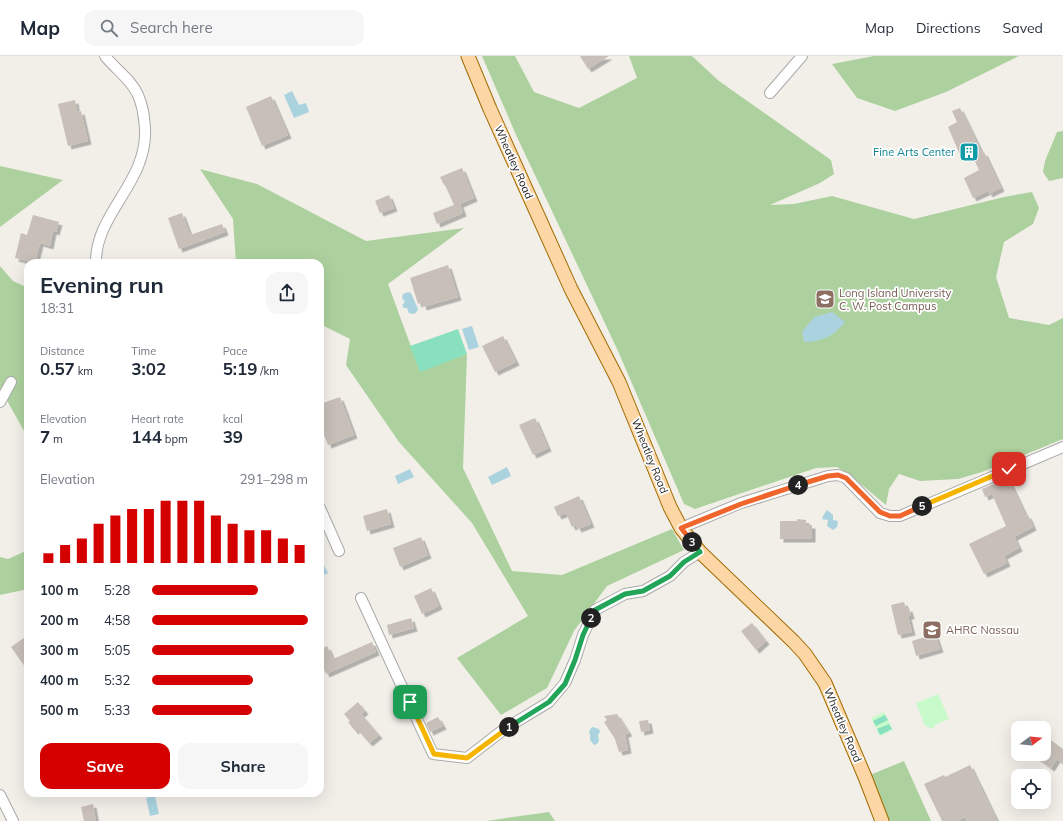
<!DOCTYPE html>
<meta charset="utf-8">
<style>
:root{--surface:#fff;--page:#f6f6f7;--text:#1f2937;--muted:#747a83;--line:#e0e1e3;--accent:#d40000}
body{margin:0;font-family:Mulish,sans-serif;background:var(--page);color:var(--text);height:100vh;display:flex;flex-direction:column;font-size:15px;white-space:nowrap}
*{box-sizing:border-box;margin:0}
p{font-size:13px;color:var(--muted)}
.icon{flex:none;width:22px;height:22px;fill:none;stroke:currentColor;stroke-width:2;stroke-linecap:round;stroke-linejoin:round}
.map{position:relative;flex:1;overflow:hidden}
.drawer{position:absolute;left:24px;top:203px;width:300px;height:538px;display:flex;flex-direction:column;background:var(--surface);border-radius:12px;box-shadow:0 4px 16px #0002}
.drawer>*{flex:none}
.needle{width:26px;rotate:74deg}
.buttons{position:absolute;left:1011px;top:665px;display:grid;gap:8px}
.buttons a{display:grid;place-items:center;width:40px;height:40px;border-radius:8px;background:var(--surface);box-shadow:0 4px 16px #0002;font-size:20px}
.pin{position:absolute;display:grid;place-items:center;width:34px;height:34px;color:#fff;margin:-17px;border-radius:8px;box-shadow:0 2px 6px #0006}
.km{position:absolute;width:20px;height:20px;margin:-10px;border-radius:50%;background:#222;color:#fff;font-size:11px;line-height:20px;text-align:center}
.round{display:grid;place-items:center;flex:none;width:42px;height:42px;border-radius:12px;background:var(--page)}
.head{display:flex;align-items:center;justify-content:space-between;height:68px;padding:0 16px}
h1{font-size:22px;font-weight:700;line-height:30px}
.stats{display:grid;grid-template-columns:repeat(3,1fr);gap:6px;height:68px;padding:4px 16px}
.stats div{display:grid;align-content:center}
.stats b{font-size:17px;font-weight:700}
.stats small{font-size:11px;font-weight:400}
.stats p{font-size:11px}
.chart{height:112px;padding:8px 16px}
.chart p{display:flex;justify-content:space-between}
.chart svg{width:100%;height:72px;margin-top:4px;stroke:var(--accent);stroke-width:6}
.primary-button{display:flex;gap:8px;margin-top:auto;padding:8px 16px}
.primary-button a{flex:1;height:46px;border-radius:12px;background:var(--accent);color:#fff;font-size:16px;font-weight:700;line-height:46px;text-align:center}
.primary-button a+a{background:var(--page);color:var(--text)}
ul{padding:0 16px;list-style:none;font-size:13px}
li{display:grid;grid-template-columns:64px 48px 1fr;align-items:center;height:30px}
li i{height:10px;border-radius:5px;background:var(--accent)}
header{display:flex;align-items:center;gap:24px;box-sizing:border-box;height:56px;padding:0 20px;background:var(--surface);border-bottom:1px solid var(--line)}
header strong{font-size:19px}
nav{display:flex;gap:22px;margin-inline-start:auto;font-size:14px}
.search{width:280px;height:36px;background:var(--page);display:flex;align-items:center;gap:10px;box-sizing:border-box;padding:0 14px;border-radius:12px;color:var(--muted);font-size:15px}
.map>svg:first-child{display:block}
.forest{fill:#add19e}
.park{fill:#c8facc}
.pitch{fill:#88e0be}
.water{fill:#aad3df}
.building{fill:#c7bfb8;filter:url(#shadow)}
.lines{fill:none;stroke-linecap:round;stroke-linejoin:round}
.minor-casing{stroke:#a9a9a9;stroke-width:12}
.major-casing{stroke:#a06b00;stroke-width:15}
.minor{stroke:#fff;stroke-width:10}
.major{stroke:#fcd6a4;stroke-width:13}
.split-1-casing{stroke:#fff;stroke-width:8}
.split-2-casing{stroke:#fff;stroke-width:8}
.split-3-casing{stroke:#fff;stroke-width:8}
.split-4-casing{stroke:#fff;stroke-width:8}
.split-5-casing{stroke:#fff;stroke-width:8}
.split-6-casing{stroke:#fff;stroke-width:8}
.split-1{stroke:#f5b400;stroke-width:5}
.split-2{stroke:#22a559;stroke-width:5}
.split-3{stroke:#22a559;stroke-width:5}
.split-4{stroke:#f0652b;stroke-width:5}
.split-5{stroke:#f0652b;stroke-width:5}
.split-6{stroke:#f5b400;stroke-width:5}
.labels{text-anchor:middle;dominant-baseline:central;stroke-width:3.5;stroke-linejoin:round;paint-order:stroke}
.culture-label{font-size:11px;fill:#0d838f;stroke:#fff;text-anchor:end}
.street-label{font-size:11px;fill:#222;stroke:#fff}
.education-label{font-size:11px;fill:#785e54;stroke:#fff;text-anchor:start}
</style>
<header>
<strong>Map</strong>
<div class="search"><svg class="icon" aria-label="search" viewBox="0 0 24 24"><circle cx="10" cy="10" r="6"/><path d="M15 15l6 6"/></svg>Search here</div>
<nav><a>Map</a><a>Directions</a><a>Saved</a></nav>
</header>
<div class="map">
<svg width="1063" height="765" viewBox="0 0 1063 765">
<defs>
<filter id="shadow"><feDropShadow dx="3.5" dy="3.5" stdDeviation="0" flood-color="#0004"/></filter>
</defs>
<rect width="100%" height="100%" fill="#f2efe9"/>
<path class="forest" d="M482,0H515L534,36L579,52L637,22L629,0H692L719,25L831,104L834,118L820,127L770,149L794,148L832,140L914,163L1004,141L1032,136L1039,152L1033,168L1004,186L996,221L1009,262L1049,269L1063,262V383L982,416L958,423L920,425L899,418L889,433L886,449L856,424L837,411L816,412L695,453L684,448L618,295L517,81Z
M874,0H1019L946,36L895,55L857,42L832,8Z
M1063,75V122L1049,125L1043,116L1045,105L1057,76Z
M0,110L63,124L0,171Z
M200,113L257,128L366,185L464,172L388,228L420,315L467,298L463,412L512,515L562,519L672,473L684,494L607,530L574,575L547,632L501,659L457,602L528,560L472,467L399,386L346,309L350,283L320,268V207H236L233,163Z
M0,210L13,225L28,232V382L0,332Z
M28,494V533L0,539V501L8,503Z
M904,705L931,765H882L865,721Z
M549,756L555,765H486Z"/>
<path class="park" d="M938,638L949,663L935,669L934,673L925,670L916,647Z
M884,656L893,674L880,680L871,662Z"/>
<path class="pitch" d="M458,273L467,298L420,316L410,290Z
M885,659L888,664L876,670L873,665Z
M889,668L892,673L880,679L877,673Z"/>
<path class="water" d="M292,35L299,49L306,47L309,56L294,62L284,39Z
M408,236L411,237L418,253L416,257L412,258L409,257L407,252H404L402,249L405,246L402,242L403,238Z
M832,256L845,266C834,280 822,286 804,286L802,276L814,261Z
M472,270L479,291L469,294L462,273Z
M507,411L511,420L492,429L488,421Z
M410,413L414,421L398,428L395,420Z
M827,454L833,459V464L838,465L837,471L833,474L827,470L828,464L822,463L823,460Z
M324,509L328,517L320,521V511Z
M593,671L599,673L600,676L598,679L599,685L597,688L594,689L590,684V679L589,676L591,672Z
M155,740L159,758L150,760L146,742Z"/>
<path class="building" d="M580,0H609L588,13Z
M271,40L288,79L262,90L246,51Z
M75,44L77,56L81,55L88,85L68,90L58,48Z
M960,52L982,97L984,96L1001,132L989,138L988,135L973,142L964,122L979,114L972,99L966,102L964,97L960,99L948,71L957,66L952,55Z
M462,112L474,142L460,148L463,157L437,168L433,157L454,149L445,129H444L440,121Z
M389,139L394,152L380,157L375,145Z
M182,157L190,179L222,168L225,176L179,193L168,162Z
M33,159L59,166L56,176L53,175L50,190L40,187L35,207L15,202L21,177L27,179Z
M448,209L458,241L423,251L422,246L418,248L410,222Z
M503,280L516,306L495,316L482,290Z
M340,341L354,379L328,389L320,369V348Z
M535,362L548,392L533,399L519,369Z
M1008,422L1026,460L1028,459L1033,471L1014,481L1019,492L1004,500L1007,507L984,518L969,488L1006,470L992,438L985,441L982,433Z
M579,440L591,468L578,473L576,469L572,471L566,457L558,460L554,451Z
M387,453L391,468L367,475L363,460Z
M797,463L806,464V469H812V483H780V465H797Z
M421,481L428,499L400,511L393,492Z
M431,532L439,550L422,558L414,540Z
M904,546L906,553L909,552L911,560H908L912,576L898,579L891,549Z
M411,562L414,572L389,579L387,569Z
M752,567L766,585L756,594L741,575Z
M935,578L940,593L916,600L912,585Z
M28,579V615L11,591Z
M372,586L376,596L326,618L320,604V594L327,590L333,603Z
M358,646L365,655L361,658L379,679L369,687L357,673L355,675L348,666L350,665L344,658Z
M617,658L629,677L625,678L628,694L619,696L615,683L604,666L607,664L604,660Z
M438,661L443,670L430,676L426,667Z
M648,664L650,674L641,676L639,665Z
M1044,679L1063,693V708L1057,703L1051,712L1032,698H1044Z
M970,709L997,765H967L965,761L956,765H942L924,728L944,719L945,721Z
M93,748L96,765H84L81,751Z"/>
<g class="lines">
<g class="minor-casing">
<path id="minor" d="M770,37L802,0
M96,207C95,157 148,127 145,72C144,60 143,50 138,39C131,23 116,14 105,0
M0,346L11,326
M320,452L339,495
M681,472L741,447L828,420L838,419L846,422L880,457L890,460H900L1063,391
M361,542L433,698L467,702L503,674L549,646L565,627L575,604L583,579L595,554L625,538L643,535L670,520L684,506L700,496
M0,739L13,765"/>
</g>
<g class="major-casing">
<path id="major" d="M468,0L490,53L571,233L619,326L670,451L681,472L700,496L794,586L805,598L825,627L865,721L882,765"/>
</g>
<use href="#minor" class="minor"/>
<use href="#major" class="major"/>
</g>
<g class="lines">
<g class="split-1-casing">
<path id="split-1" d="M410,646L434,698L467,702L509,671"/>
</g>
<g class="split-2-casing">
<path id="split-2" d="M509,671L549,646L565,628L575,604L583,579L591,562"/>
</g>
<g class="split-3-casing">
<path id="split-3" d="M591,562L595,554L625,538L643,535L670,520L684,506L700,496L692,486"/>
</g>
<g class="split-4-casing">
<path id="split-4" d="M692,486L681,472L741,448L798,429"/>
</g>
<g class="split-5-casing">
<path id="split-5" d="M798,429L828,420L838,419L846,422L880,456L890,460H900L922,450"/>
</g>
<g class="split-6-casing">
<path id="split-6" d="M922,450L1009,413"/>
</g>
<use href="#split-1" class="split-1"/>
<use href="#split-2" class="split-2"/>
<use href="#split-3" class="split-3"/>
<use href="#split-4" class="split-4"/>
<use href="#split-5" class="split-5"/>
<use href="#split-6" class="split-6"/>
</g>
<defs>
<g id="building-square" transform="scale(1)"><rect x="-9" y="-9" width="18" height="18" rx="4" fill="#0f9aa8" stroke="#fff"/><path d="M-4-6H4V6H1V3H-1V6H-4ZM-2.5-4.3h1.7v1.8h-1.7ZM.8-4.3h1.7v1.8H.8ZM-2.5-1h1.7V.8h-1.7ZM.8-1h1.7V.8H.8Z" fill="#fff"/></g>
<g id="university-square" transform="scale(1)"><rect x="-9" y="-9" width="18" height="18" rx="4" fill="#8d6e63" stroke="#fff"/><path d="M0-5L7-2L0 1L-7-2ZM-4 1L0 2.5L4 1V4Q0 6-4 4Z" fill="#fff"/></g>
<g id="school-square" transform="scale(1)"><rect x="-9" y="-9" width="18" height="18" rx="4" fill="#8d6e63" stroke="#fff"/><path d="M0-5L7-2L0 1L-7-2ZM-4 1L0 2.5L4 1V4Q0 6-4 4Z" fill="#fff"/></g>
</defs>
<g fill-rule="evenodd">
<use href="#building-square" x="969" y="96"/>
<use href="#university-square" x="825" y="243"/>
<use href="#school-square" x="932" y="574"/>
</g>
<g class="labels">
<g class="culture-label">
<text x="955" y="96">Fine Arts Center</text>
</g>
<g class="street-label">
<text transform="translate(514 106) rotate(66)">Wheatley Road</text>
<text transform="translate(650 400) rotate(68)">Wheatley Road</text>
<text transform="translate(843 669) rotate(67)">Wheatley Road</text>
</g>
<g class="education-label">
<text x="839" y="237">Long Island University<tspan x="839" dy="13">C. W. Post Campus</tspan></text>
<text x="946" y="574">AHRC Nassau</text>
</g>
</g>
</svg>
<div class="buttons">
<a><svg class="needle" viewBox="-14 -14 28 28"><path d="M0-13l5 13h-10z" fill="#e53935"/><path d="M0 13l5-13h-10z" fill="#747a83"/></svg></a>
<a><svg class="icon" aria-label="locate" viewBox="0 0 24 24"><circle cx="12" cy="12" r="6"/><path d="M12 2v4M12 18v4M2 12h4M18 12h4"/></svg></a>
</div>
<div class="pin" style="left:410px;top:646px;background:#1e9e55"><svg class="icon" aria-label="arrive" viewBox="0 0 24 24"><path d="M6 21V4h12l-3 4 3 4H6"/></svg></div>
<div class="pin" style="left:1009px;top:413px;background:#d93025"><svg class="icon" aria-label="check" viewBox="0 0 24 24"><path d="M5 12l5 5 9-10"/></svg></div>
<b class="km" style="left:509px;top:671px">1</b>
<b class="km" style="left:591px;top:562px">2</b>
<b class="km" style="left:692px;top:486px">3</b>
<b class="km" style="left:798px;top:429px">4</b>
<b class="km" style="left:922px;top:450px">5</b>
<section class="drawer">
<div class="head"><div><h1>Evening run</h1><p>18:31</p></div><a class="round"><svg class="icon" aria-label="share" viewBox="0 0 24 24"><path d="M12 15V3M7 8l5-5 5 5M5 13v7h14v-7"/></svg></a></div>
<div class="stats">
<div><p>Distance</p><b>0.57<small> km</small></b></div>
<div><p>Time</p><b>3:02</b></div>
<div><p>Pace</p><b>5:19<small> /km</small></b></div>
</div>
<div class="stats">
<div><p>Elevation</p><b>7<small> m</small></b></div>
<div><p>Heart rate</p><b>144<small> bpm</small></b></div>
<div><p>kcal</p><b>39</b></div>
</div>
<div class="chart"><p><span>Elevation</span>291–298 m</p>
<svg viewBox="0 0 160 44" preserveAspectRatio="none"><path d="M5 44V38M15 44V33M25 44V29M35 44V20M45 44V15M55 44V11M65 44V11M75 44V6M85 44V6M95 44V6M105 44V15M115 44V20M125 44V24M135 44V24M145 44V29M155 44V33"/></svg>
</div>
<ul>
<li><b>100 m</b>5:28<i style="width:68%"></i></li>
<li><b>200 m</b>4:58<i style="width:100%"></i></li>
<li><b>300 m</b>5:05<i style="width:91%"></i></li>
<li><b>400 m</b>5:32<i style="width:65%"></i></li>
<li><b>500 m</b>5:33<i style="width:64%"></i></li>
</ul>
<div class="primary-button"><a>Save</a><a>Share</a></div>
</section>
</div>
